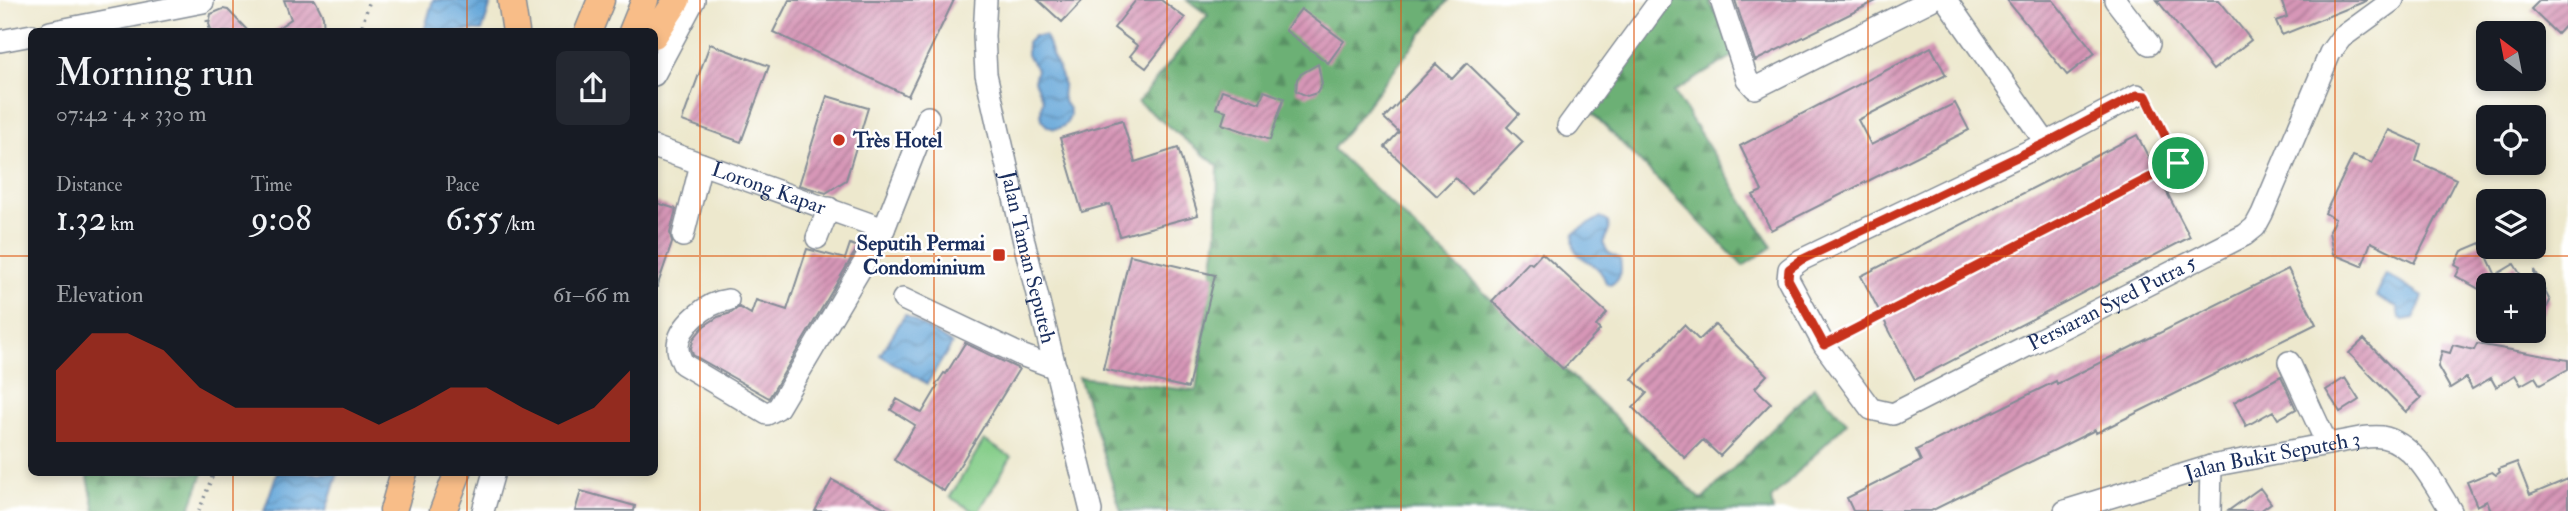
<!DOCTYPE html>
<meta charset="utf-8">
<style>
:root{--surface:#171b24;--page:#242831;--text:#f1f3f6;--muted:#9ea1a6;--accent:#c8321e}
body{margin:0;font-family:"IM FELL Double Pica",serif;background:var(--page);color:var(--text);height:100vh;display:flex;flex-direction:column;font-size:26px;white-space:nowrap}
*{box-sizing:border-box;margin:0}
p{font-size:23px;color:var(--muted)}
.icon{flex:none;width:38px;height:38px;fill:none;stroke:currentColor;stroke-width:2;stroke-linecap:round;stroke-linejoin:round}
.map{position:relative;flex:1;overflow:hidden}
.details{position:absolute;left:28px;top:28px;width:630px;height:448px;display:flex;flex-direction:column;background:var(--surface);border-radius:10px;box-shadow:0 4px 10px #0003}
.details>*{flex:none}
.needle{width:46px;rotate:328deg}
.tools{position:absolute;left:2476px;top:21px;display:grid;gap:14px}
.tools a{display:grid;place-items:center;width:70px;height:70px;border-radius:10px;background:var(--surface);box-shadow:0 4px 10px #0003;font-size:35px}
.pin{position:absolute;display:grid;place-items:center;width:60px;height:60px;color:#fff;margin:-30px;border:4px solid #fff;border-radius:50%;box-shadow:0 2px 7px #0007}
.round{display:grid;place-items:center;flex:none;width:74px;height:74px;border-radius:10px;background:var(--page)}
.overview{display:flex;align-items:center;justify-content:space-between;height:119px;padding:0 28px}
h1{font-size:38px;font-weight:600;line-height:52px}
.stats{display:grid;grid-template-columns:repeat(3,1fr);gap:10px;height:119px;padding:7px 28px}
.stats div{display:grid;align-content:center}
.stats b{font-size:35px;font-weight:600}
.stats small{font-size:19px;font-weight:400}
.stats p{font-size:19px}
.chart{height:196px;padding:14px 28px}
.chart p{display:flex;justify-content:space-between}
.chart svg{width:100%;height:126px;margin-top:7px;fill:var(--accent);opacity:.7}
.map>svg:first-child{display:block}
.grass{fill:#85cd89;stroke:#507e74;stroke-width:2}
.forest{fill:url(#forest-firs);stroke:#44706a;stroke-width:2}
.water{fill:url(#water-waves);stroke:#406b9c;stroke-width:2}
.building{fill:url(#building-hatch)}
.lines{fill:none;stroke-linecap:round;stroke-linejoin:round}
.minor-casing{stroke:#848c96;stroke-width:24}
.major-casing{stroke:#848c96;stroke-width:29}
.path{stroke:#848c96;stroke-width:3.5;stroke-dasharray:2 5;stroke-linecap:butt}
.minor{stroke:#fff;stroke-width:21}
.major{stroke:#f8bd88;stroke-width:26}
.route-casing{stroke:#fff;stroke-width:14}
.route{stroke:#c8321e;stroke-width:9}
.grid{fill:none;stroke:#de5710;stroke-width:2;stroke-opacity:0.55}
.poi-dot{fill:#c8321e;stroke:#fff;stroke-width:2.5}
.labels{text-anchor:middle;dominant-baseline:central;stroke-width:5;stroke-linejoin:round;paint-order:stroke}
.poi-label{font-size:21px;font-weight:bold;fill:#1b2f5e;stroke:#fff;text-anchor:start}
.street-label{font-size:21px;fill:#1b2f5e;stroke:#fff}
</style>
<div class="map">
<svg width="2568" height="511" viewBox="0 0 2568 511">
<defs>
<pattern id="forest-firs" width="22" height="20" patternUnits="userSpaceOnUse" patternTransform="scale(1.75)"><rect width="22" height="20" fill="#6cb075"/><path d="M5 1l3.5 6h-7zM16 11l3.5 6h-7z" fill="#589063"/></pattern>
<pattern id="water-waves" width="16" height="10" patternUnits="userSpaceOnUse" patternTransform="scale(1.75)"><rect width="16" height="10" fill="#66a7d9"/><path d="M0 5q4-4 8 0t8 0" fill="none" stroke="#5388b3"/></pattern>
<pattern id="building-hatch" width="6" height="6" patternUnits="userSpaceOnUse" patternTransform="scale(1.75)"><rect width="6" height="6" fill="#d797b7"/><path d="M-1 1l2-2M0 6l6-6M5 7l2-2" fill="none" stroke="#ae7c98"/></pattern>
</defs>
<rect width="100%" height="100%" fill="#fff"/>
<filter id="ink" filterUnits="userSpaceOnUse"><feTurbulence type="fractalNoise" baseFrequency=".0143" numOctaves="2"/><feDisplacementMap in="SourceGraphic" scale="14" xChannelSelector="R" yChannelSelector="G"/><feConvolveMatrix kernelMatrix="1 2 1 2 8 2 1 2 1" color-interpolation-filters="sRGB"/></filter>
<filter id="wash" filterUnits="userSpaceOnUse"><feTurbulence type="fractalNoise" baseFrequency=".00686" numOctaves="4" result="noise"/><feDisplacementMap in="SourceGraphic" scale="28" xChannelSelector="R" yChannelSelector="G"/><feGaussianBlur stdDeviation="1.57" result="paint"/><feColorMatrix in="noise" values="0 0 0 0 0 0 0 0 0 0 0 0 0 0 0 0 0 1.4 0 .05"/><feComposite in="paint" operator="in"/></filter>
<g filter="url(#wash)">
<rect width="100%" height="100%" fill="#ede8cd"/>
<path class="grass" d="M984,440L1011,457L979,511H973L950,497Z"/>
<path class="forest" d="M1187,0H1448L1333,149L1702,500L1814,387L1847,422L1771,499L1773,511H1121L1079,377L1196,391L1217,235L1218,166L1138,102L1208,15Z
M1672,0H1714L1710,3L1738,53L1674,92L1772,247L1743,266L1591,112Z
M87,473V472L203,473L189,511H95Z"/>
<path class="water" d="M433,0H492L482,31H424Z
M1034,36H1045C1048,42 1049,46 1051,52C1054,63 1062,71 1063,83C1064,88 1061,95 1063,99C1065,106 1070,106 1070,114C1068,136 1032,134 1043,100L1034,81L1037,69L1027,55V43Z
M1601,217L1608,222L1609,230L1603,243L1608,252L1620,259C1622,271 1622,279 1610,285L1606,283C1597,254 1568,265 1574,233Z
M2386,274L2423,297L2414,318L2403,320L2399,317L2397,307L2376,296Z
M905,315L952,344L927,384L880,355Z
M277,473H338L326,511H264Z"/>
<g id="blocks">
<path class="building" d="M284,0H315L323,16L324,32H272L291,19Z
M789,0H954L908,96L773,32Z
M1038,0H1083L1062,22Z
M1136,0H1161L1185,18L1146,68L1130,56L1138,46L1114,28Z
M1735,0H1878L1755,61Z
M2007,0H2053L2095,53L2067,75Z
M2157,0H2219L2251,40L2213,70Z
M2281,0H2366V1L2282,35L2276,21L2287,17Z
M2540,0H2568V22L2557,34L2531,9Z
M223,9L228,10L249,32H212L209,24L211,14Z
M1301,9L1344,41L1328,63L1285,30Z
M710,44L769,66L741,142L682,121Z
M1931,47L1946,75L1858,120L1871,145L1955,103L1969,130L1771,230L1753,195L1762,191L1740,146Z
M1467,63L1519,114L1507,127L1523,142L1472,194L1455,178L1437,196L1385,147L1399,132L1384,118L1436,64L1452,79Z
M1318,64L1322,84L1317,93L1307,96L1296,91L1297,79L1301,74Z
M1222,90L1260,103L1264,91L1284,98L1270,140L1222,124L1226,111L1216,108Z
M827,96L868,108L846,180L826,193L799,185Z
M1122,120L1135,162L1178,148L1198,215L1120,236L1110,204L1082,212L1060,138Z
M2389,130L2421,144L2416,161L2456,179L2414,263L2371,242L2362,266L2333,254L2329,231L2335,219L2325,213L2353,156L2372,163Z
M2137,135L2190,237L1915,380L1861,276Z
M654,202L676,209L670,233L672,243L657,287H654Z
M2481,243L2497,278L2499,273L2514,264L2527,285H2488V294L2456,276L2460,268L2455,265L2462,251Z
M850,244L858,247L769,398L693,355L691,348L694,338L704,326L718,317L731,313L739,307L751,314L756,300L787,310L807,249L845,259Z
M1542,253L1607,313L1596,326L1600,330L1563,369L1492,301L1529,262L1532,264Z
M1130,255L1215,275L1188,388L1103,369Z
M2288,269L2316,324L2096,433L2095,430L1931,511H1853L1847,498L1921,461L1916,450L2056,381L2057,384Z
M2534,270L2550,301L2534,331Z
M1684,325L1699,340L1715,325L1767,375L1755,388L1771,403L1720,456L1703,440L1685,458L1633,408L1647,393L1632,379Z
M2364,339L2421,398L2406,412L2349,353Z
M965,343L1019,369L944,491L894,460L915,425L891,410L897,399L922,413L938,386L936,385L944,373L946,374Z
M2477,344L2568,360V369L2540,385L2535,377L2521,385L2515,375L2496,387L2491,378L2472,389L2466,378L2450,388L2438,367L2442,351L2450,353L2453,345L2474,350Z
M2281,376L2296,409L2278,419L2273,411L2246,426L2234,402Z
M2345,378L2359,400L2340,412L2326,390Z
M2517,462L2530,495L2568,479V511H2491L2487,501L2477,506L2467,482L2492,472L2496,475L2500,472L2498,469Z
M832,480L891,511H815Z
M2260,488L2271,503L2260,511H2228Z
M581,491L635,506L634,511H575Z"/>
</g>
</g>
<g filter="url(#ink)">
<use href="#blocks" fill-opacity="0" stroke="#848c96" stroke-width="2"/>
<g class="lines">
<g class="minor-casing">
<g id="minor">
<path id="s1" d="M986,0L984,36L986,74L1024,242L1091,511"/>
<path d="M1721,0L1747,79L1755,88L1931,0"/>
<path d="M1946,0L2046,143"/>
<path d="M2115,0L2149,44"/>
<path d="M50,32L203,2"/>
<path d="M0,41L32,35"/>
<path d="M654,75L694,0"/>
<path id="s2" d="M2137,95L2046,143L1801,260L1789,269L1788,279L1824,345L1871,409L1893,414L2245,235L2255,227L2262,214L2330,53L2341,38L2393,0"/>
<path d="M1568,126L1660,0"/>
<path id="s3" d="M654,147L884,229"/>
<path d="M683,236L701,164"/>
<path d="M817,238L829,208"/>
<path d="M903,299L1021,355L1056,368"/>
<path d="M728,300C708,302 677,326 678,348C678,354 681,359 683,364L767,414L778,408L884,229L928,117"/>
<path d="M2289,362L2327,444"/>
<path d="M483,511L494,472"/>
<path id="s4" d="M2065,511L2211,466L2360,438C2367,437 2375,436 2382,437C2415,443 2435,485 2451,511"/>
<path d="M2210,511L2211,466"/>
</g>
</g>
<g class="major-casing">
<path id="major" d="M511,0L516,32
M588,32L601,0
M632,32L645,0
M654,35L677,0
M393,511L404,472
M443,511L458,472"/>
</g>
<path class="path" d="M207,20L210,32
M360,32L370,0
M1841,336L2178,163L2151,107
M199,511L214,472"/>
<use href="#minor" class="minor"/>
<use href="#major" class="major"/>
</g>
</g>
<g class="lines" filter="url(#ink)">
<g class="route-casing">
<path id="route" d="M2137,95L2146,96L2178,163L1824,345L1788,279L1789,269L1801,260L2046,143Z"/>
</g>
<use href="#route" class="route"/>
</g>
<path class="grid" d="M233,0V32M467,0V32M700,0V511M934,0V511M1167,0V511M1401,0V511M1634,0V511M1868,0V511M2101,0V511M2335,0V511M0,256H32M654,256H2568M233,472V511M467,472V511"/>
<g class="poi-dot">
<circle cx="839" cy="140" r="7"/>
<rect x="992" y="248" width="14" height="14" rx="3.5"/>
</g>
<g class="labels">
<g class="poi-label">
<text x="853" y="140">Très Hotel</text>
<text x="985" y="243" text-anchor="end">Seputih Permai<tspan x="985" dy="24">Condominium</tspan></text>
</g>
<g class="street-label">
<text stroke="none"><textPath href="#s3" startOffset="122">Lorong Kapar</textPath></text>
<text stroke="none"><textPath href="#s1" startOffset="262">Jalan Taman Seputeh</textPath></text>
<text stroke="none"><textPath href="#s2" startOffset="822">Persiaran Syed Putra 5</textPath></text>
<text stroke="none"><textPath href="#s4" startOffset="215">Jalan Bukit Seputeh 3</textPath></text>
</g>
</g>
</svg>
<div class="tools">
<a><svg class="needle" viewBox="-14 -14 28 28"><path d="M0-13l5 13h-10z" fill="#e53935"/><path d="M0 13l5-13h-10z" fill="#9ea1a6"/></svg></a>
<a><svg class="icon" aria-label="locate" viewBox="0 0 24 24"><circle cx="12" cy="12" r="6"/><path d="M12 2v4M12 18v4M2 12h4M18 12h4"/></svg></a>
<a><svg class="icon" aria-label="layers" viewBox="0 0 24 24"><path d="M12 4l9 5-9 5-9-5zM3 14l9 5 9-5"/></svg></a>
<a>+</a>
</div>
<div class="pin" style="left:2178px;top:163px;background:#1e9e55"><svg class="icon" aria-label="arrive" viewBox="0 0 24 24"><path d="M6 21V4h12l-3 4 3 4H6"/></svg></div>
<section class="details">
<div class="overview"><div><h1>Morning run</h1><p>07:42 · 4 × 330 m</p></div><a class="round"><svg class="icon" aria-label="share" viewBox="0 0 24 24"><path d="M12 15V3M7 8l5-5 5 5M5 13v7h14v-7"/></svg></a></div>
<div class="stats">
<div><p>Distance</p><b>1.32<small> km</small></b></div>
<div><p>Time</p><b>9:08</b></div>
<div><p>Pace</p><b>6:55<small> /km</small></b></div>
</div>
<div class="chart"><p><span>Elevation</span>61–66 m</p>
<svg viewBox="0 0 160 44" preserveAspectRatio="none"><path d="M0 44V19L10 6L20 6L30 12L40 25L50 32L60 32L70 32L80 32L90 38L100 32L110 25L120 25L130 32L140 38L150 32L160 19V44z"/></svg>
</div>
</section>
</div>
